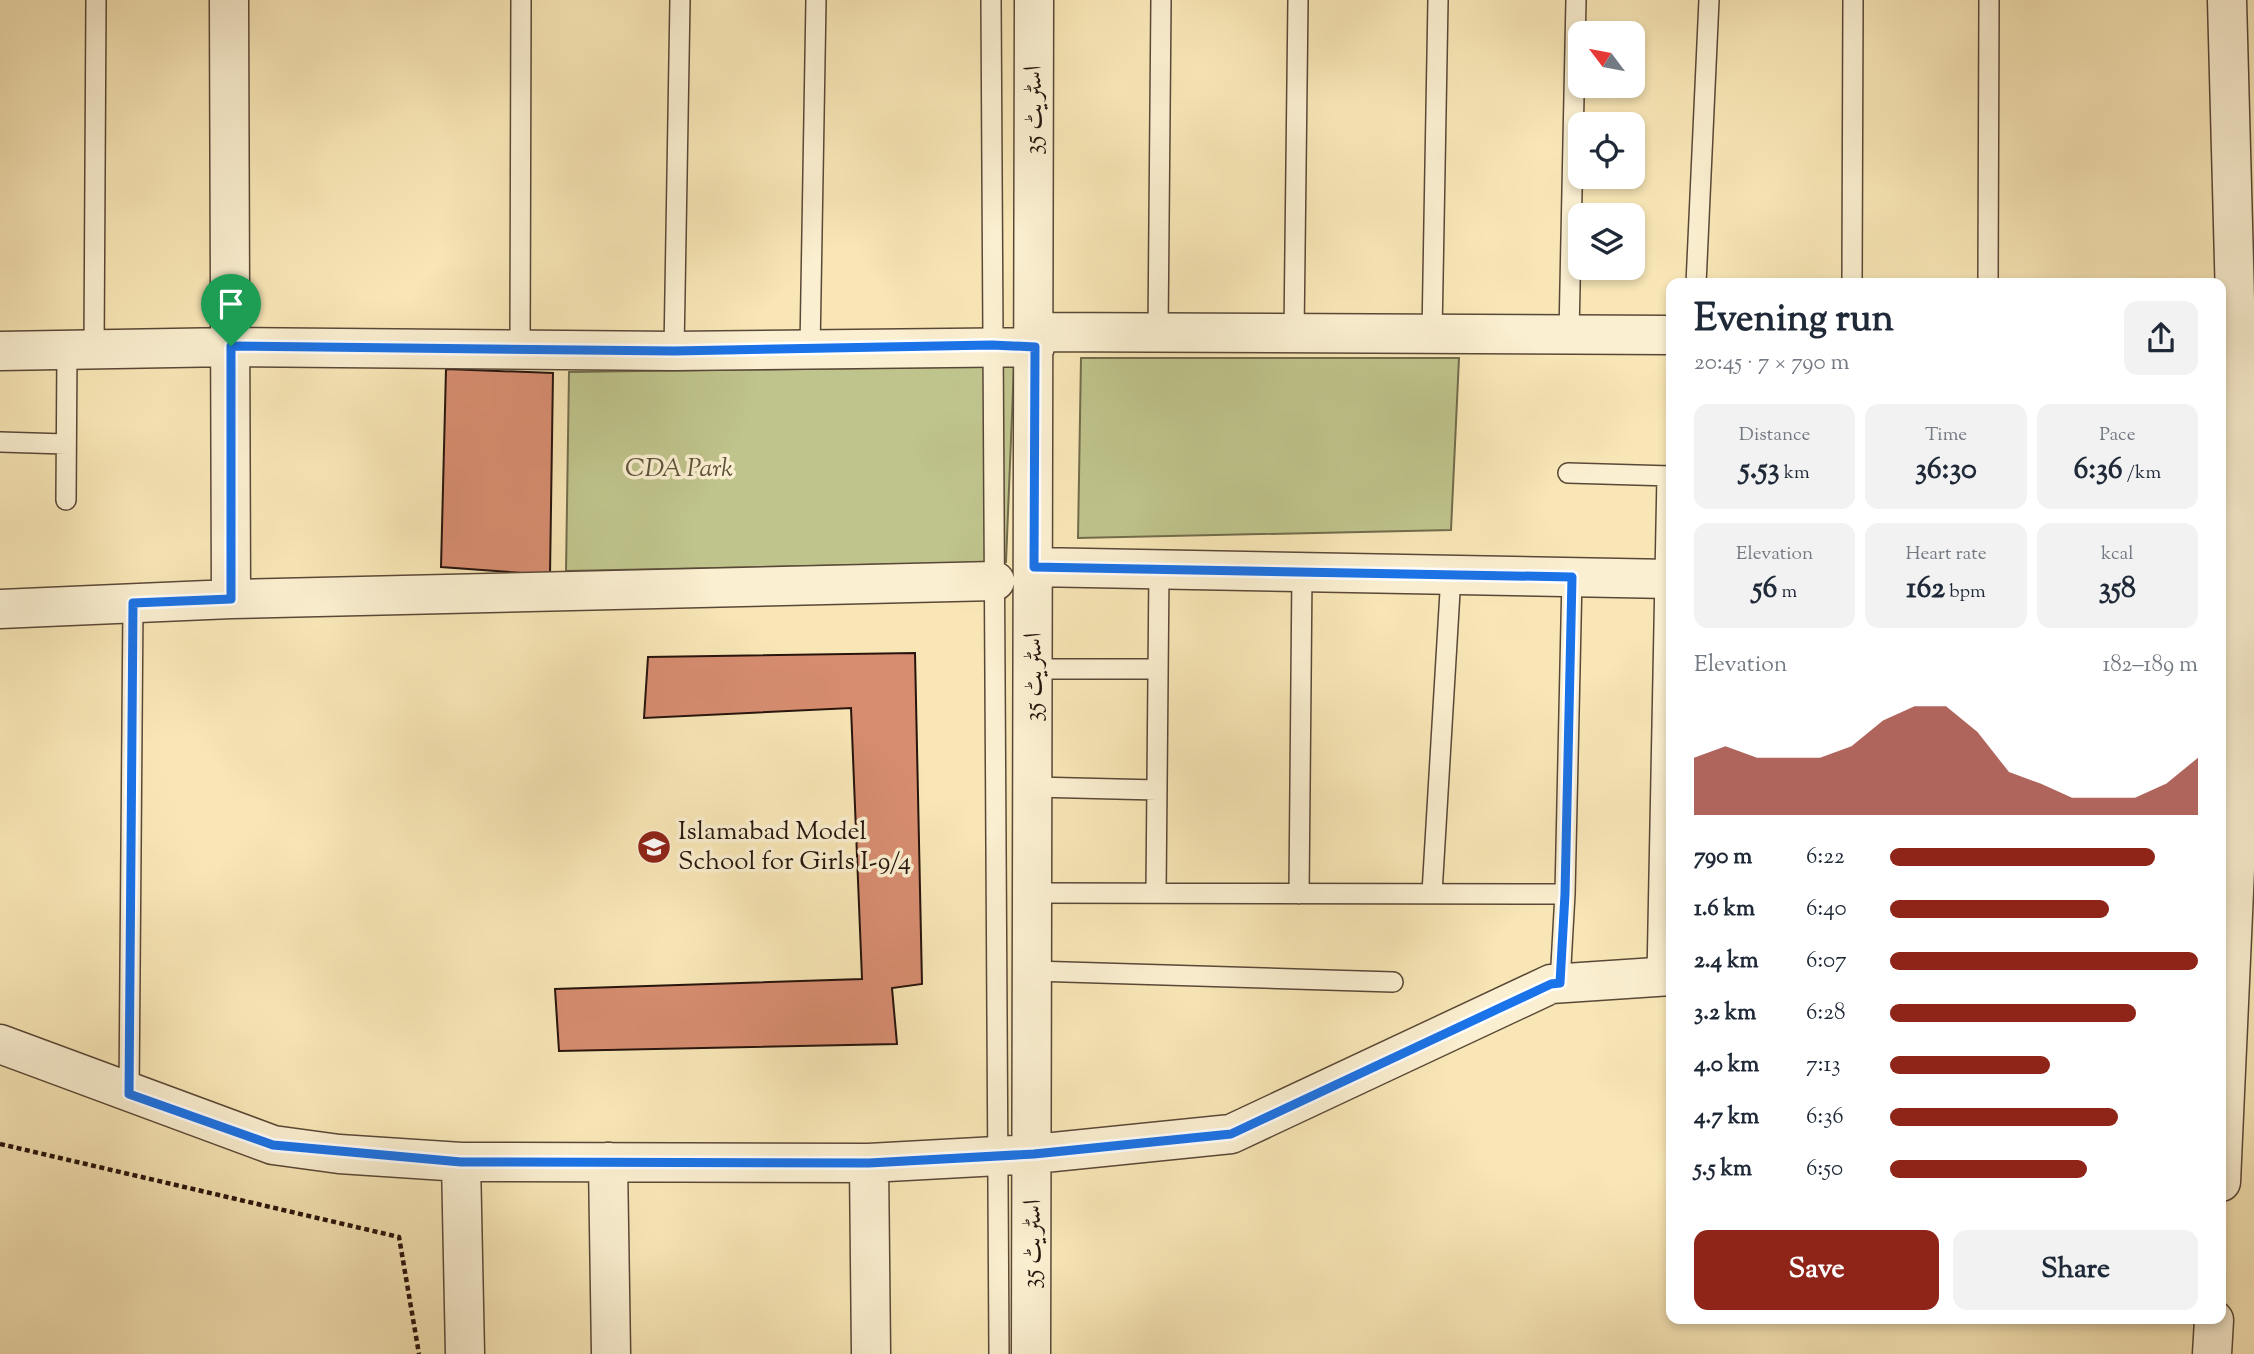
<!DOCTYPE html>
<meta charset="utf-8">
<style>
:root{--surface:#fff;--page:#f2f2f3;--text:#1f2937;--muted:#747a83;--accent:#8f2418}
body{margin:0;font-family:"Sorts Mill Goudy",Amiri,serif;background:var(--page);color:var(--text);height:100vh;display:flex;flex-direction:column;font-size:26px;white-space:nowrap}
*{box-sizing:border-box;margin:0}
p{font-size:23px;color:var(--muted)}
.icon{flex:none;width:38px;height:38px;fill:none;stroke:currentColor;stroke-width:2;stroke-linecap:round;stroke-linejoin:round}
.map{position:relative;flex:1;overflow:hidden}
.sheet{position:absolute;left:1666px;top:278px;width:560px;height:1046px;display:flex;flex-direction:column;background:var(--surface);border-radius:14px;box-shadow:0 4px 10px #0003}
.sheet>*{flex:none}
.needle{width:46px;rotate:302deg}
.controls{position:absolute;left:1568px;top:21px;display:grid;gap:14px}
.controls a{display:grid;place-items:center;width:77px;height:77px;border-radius:14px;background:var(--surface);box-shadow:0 4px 10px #0003;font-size:35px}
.pin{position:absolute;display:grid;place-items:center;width:60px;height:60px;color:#fff;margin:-72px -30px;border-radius:50% 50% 50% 0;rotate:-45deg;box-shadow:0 0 7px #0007}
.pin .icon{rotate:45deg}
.round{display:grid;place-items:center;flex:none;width:74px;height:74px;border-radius:14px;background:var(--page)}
.head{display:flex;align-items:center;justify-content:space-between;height:119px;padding:0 28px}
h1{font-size:38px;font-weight:700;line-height:52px}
.figures{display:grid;grid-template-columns:repeat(3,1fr);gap:10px;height:119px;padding:7px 28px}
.figures div{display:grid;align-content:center;border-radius:14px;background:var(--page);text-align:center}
.figures b{font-size:30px;font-weight:700}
.figures small{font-size:19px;font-weight:400}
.figures p{font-size:19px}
.chart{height:196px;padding:14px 28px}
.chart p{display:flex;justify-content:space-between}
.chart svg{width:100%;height:126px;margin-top:7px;fill:var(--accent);opacity:.7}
.action{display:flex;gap:14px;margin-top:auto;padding:14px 28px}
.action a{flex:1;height:80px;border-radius:14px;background:var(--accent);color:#fff;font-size:28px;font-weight:700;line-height:80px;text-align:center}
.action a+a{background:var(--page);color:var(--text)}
ul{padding:0 28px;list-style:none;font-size:23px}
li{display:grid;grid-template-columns:112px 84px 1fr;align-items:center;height:52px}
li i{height:18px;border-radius:9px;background:var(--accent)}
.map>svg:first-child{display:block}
.green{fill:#bfc48c;stroke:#726c4c;stroke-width:2}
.building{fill:#d78d70;stroke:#26140d;stroke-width:2}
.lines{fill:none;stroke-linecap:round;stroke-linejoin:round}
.lane-casing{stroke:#5a4837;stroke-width:22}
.street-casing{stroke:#5a4837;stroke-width:41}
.path{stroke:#26140d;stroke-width:4.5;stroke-dasharray:5 3.5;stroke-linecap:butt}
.lane{stroke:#faefd0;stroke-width:19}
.street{stroke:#faefd0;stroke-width:38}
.route-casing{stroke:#fff;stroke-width:14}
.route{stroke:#1a73e8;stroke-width:9}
.labels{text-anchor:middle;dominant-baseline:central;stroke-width:7;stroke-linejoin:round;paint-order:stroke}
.street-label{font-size:26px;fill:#26140d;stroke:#faefd0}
.park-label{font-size:26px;font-style:italic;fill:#5c5239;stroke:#faefd0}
.poi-label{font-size:26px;fill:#26140d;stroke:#faefd0;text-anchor:start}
</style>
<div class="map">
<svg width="2254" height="1354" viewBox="0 0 2254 1354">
<rect width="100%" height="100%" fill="#f8e6b6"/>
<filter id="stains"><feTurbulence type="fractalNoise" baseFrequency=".00286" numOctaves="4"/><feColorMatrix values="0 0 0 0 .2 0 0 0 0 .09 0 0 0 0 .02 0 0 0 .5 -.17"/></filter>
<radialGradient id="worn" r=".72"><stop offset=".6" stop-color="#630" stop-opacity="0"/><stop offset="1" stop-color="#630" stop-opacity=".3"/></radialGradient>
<path class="green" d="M1081,358H1459L1451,530L1078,538Z
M1014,366L1006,562L566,571L569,372Z"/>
<path class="building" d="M446,369L553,373L550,575L441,567Z
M915,653L922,984L892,988L897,1044L559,1051L555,989L862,979L851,708L644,718L648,657Z"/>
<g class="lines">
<g class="lane-casing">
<path id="lane" d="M991,0L999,1354
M1696,284L1709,0
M1852,284L1853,0
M1988,284L1989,0
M1158,332L1161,0
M1294,333L1298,0
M1432,334L1438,0
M1569,334L1576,0
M94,349L96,0
M520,349L521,0
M810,349L816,0
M674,351L680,0
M0,442L65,444
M1568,473L1671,476
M66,500L67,349
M1034,669H1158
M1034,787L1157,790
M1034,893L1565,894
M1156,893L1159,569
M1432,893L1451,575
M1299,894L1302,572
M1033,971L1393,982
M1657,976L1667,476
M1560,983L1565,894L1572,577
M129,1094L133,603"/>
</g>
<g class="street-casing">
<path id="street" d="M229,0L231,599
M1034,332L1671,335
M0,351L231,347L674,351L1035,347
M1034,567L1671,579
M0,609L231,599L995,581
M0,1044L273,1145L339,1154L461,1162L869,1163L1034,1154L1231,1134L1551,984L1671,976
M461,1162L465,1354
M608,1162L611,1354
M869,1163L871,1354
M2221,1182L2240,757L2236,337L2227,0
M1031,1354L1034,0
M2212,1354L2214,1320"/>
</g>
<path class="path" d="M0,1144L399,1237L419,1354"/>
<use href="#lane" class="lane"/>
<use href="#street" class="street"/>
</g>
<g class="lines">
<g class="route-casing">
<path id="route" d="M992,345L1035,347L1034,567L1572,577L1565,894L1560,983L1551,984L1231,1134L1034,1154L869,1163L461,1162L273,1145L129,1094L133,603L231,599V346L674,351Z"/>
</g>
<use href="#route" class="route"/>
</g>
<defs>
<g id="school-disc" transform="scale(1.75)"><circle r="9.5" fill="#8f2418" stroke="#faefd0"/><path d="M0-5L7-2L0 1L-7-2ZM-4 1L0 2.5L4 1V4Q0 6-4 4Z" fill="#fff"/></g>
</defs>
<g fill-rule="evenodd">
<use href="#school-disc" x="654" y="847"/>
</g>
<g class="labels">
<g class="street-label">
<text transform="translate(1034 110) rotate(-90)">اسٹریٹ 35</text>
<text transform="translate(1034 677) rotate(-90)">اسٹریٹ 35</text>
<text transform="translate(1033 1244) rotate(-89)">اسٹریٹ 35</text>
</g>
<g class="park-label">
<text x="679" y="469">CDA Park</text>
</g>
<g class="poi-label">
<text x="678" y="832">Islamabad Model<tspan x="678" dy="30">School for Girls I-9/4</tspan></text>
</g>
</g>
<rect width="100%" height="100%" filter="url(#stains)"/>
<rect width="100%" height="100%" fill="url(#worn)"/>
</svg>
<div class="controls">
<a><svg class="needle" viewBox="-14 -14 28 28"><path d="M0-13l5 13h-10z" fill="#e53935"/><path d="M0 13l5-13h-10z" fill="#747a83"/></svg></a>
<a><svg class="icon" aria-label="locate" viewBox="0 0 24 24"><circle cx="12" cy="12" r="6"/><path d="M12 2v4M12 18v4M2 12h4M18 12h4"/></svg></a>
<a><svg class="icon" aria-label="layers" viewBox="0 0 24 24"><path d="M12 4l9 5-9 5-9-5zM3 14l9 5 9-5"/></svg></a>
</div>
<div class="pin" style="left:231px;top:346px;background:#1e9e55"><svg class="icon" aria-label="arrive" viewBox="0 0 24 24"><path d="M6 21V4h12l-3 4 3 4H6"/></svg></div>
<section class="sheet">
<div class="head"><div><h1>Evening run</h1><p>20:45 · 7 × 790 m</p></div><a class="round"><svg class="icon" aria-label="share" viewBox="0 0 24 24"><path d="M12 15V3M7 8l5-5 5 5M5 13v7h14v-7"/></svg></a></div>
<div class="figures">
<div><p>Distance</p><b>5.53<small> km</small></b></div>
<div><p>Time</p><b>36:30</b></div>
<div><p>Pace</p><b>6:36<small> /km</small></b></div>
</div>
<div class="figures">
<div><p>Elevation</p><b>56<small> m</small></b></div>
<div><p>Heart rate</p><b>162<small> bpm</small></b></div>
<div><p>kcal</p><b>358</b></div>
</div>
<div class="chart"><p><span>Elevation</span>182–189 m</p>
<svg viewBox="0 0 160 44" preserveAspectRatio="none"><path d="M0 44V24L10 20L20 24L30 24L40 24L50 20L60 11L70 6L80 6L90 15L100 29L110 33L120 38L130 38L140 38L150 33L160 24V44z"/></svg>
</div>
<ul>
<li><b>790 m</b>6:22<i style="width:86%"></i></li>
<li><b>1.6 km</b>6:40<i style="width:71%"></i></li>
<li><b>2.4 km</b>6:07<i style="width:100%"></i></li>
<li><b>3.2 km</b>6:28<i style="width:80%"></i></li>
<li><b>4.0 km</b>7:13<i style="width:52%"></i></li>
<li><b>4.7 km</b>6:36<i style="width:74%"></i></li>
<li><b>5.5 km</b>6:50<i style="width:64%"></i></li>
</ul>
<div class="action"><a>Save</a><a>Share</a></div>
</section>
</div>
